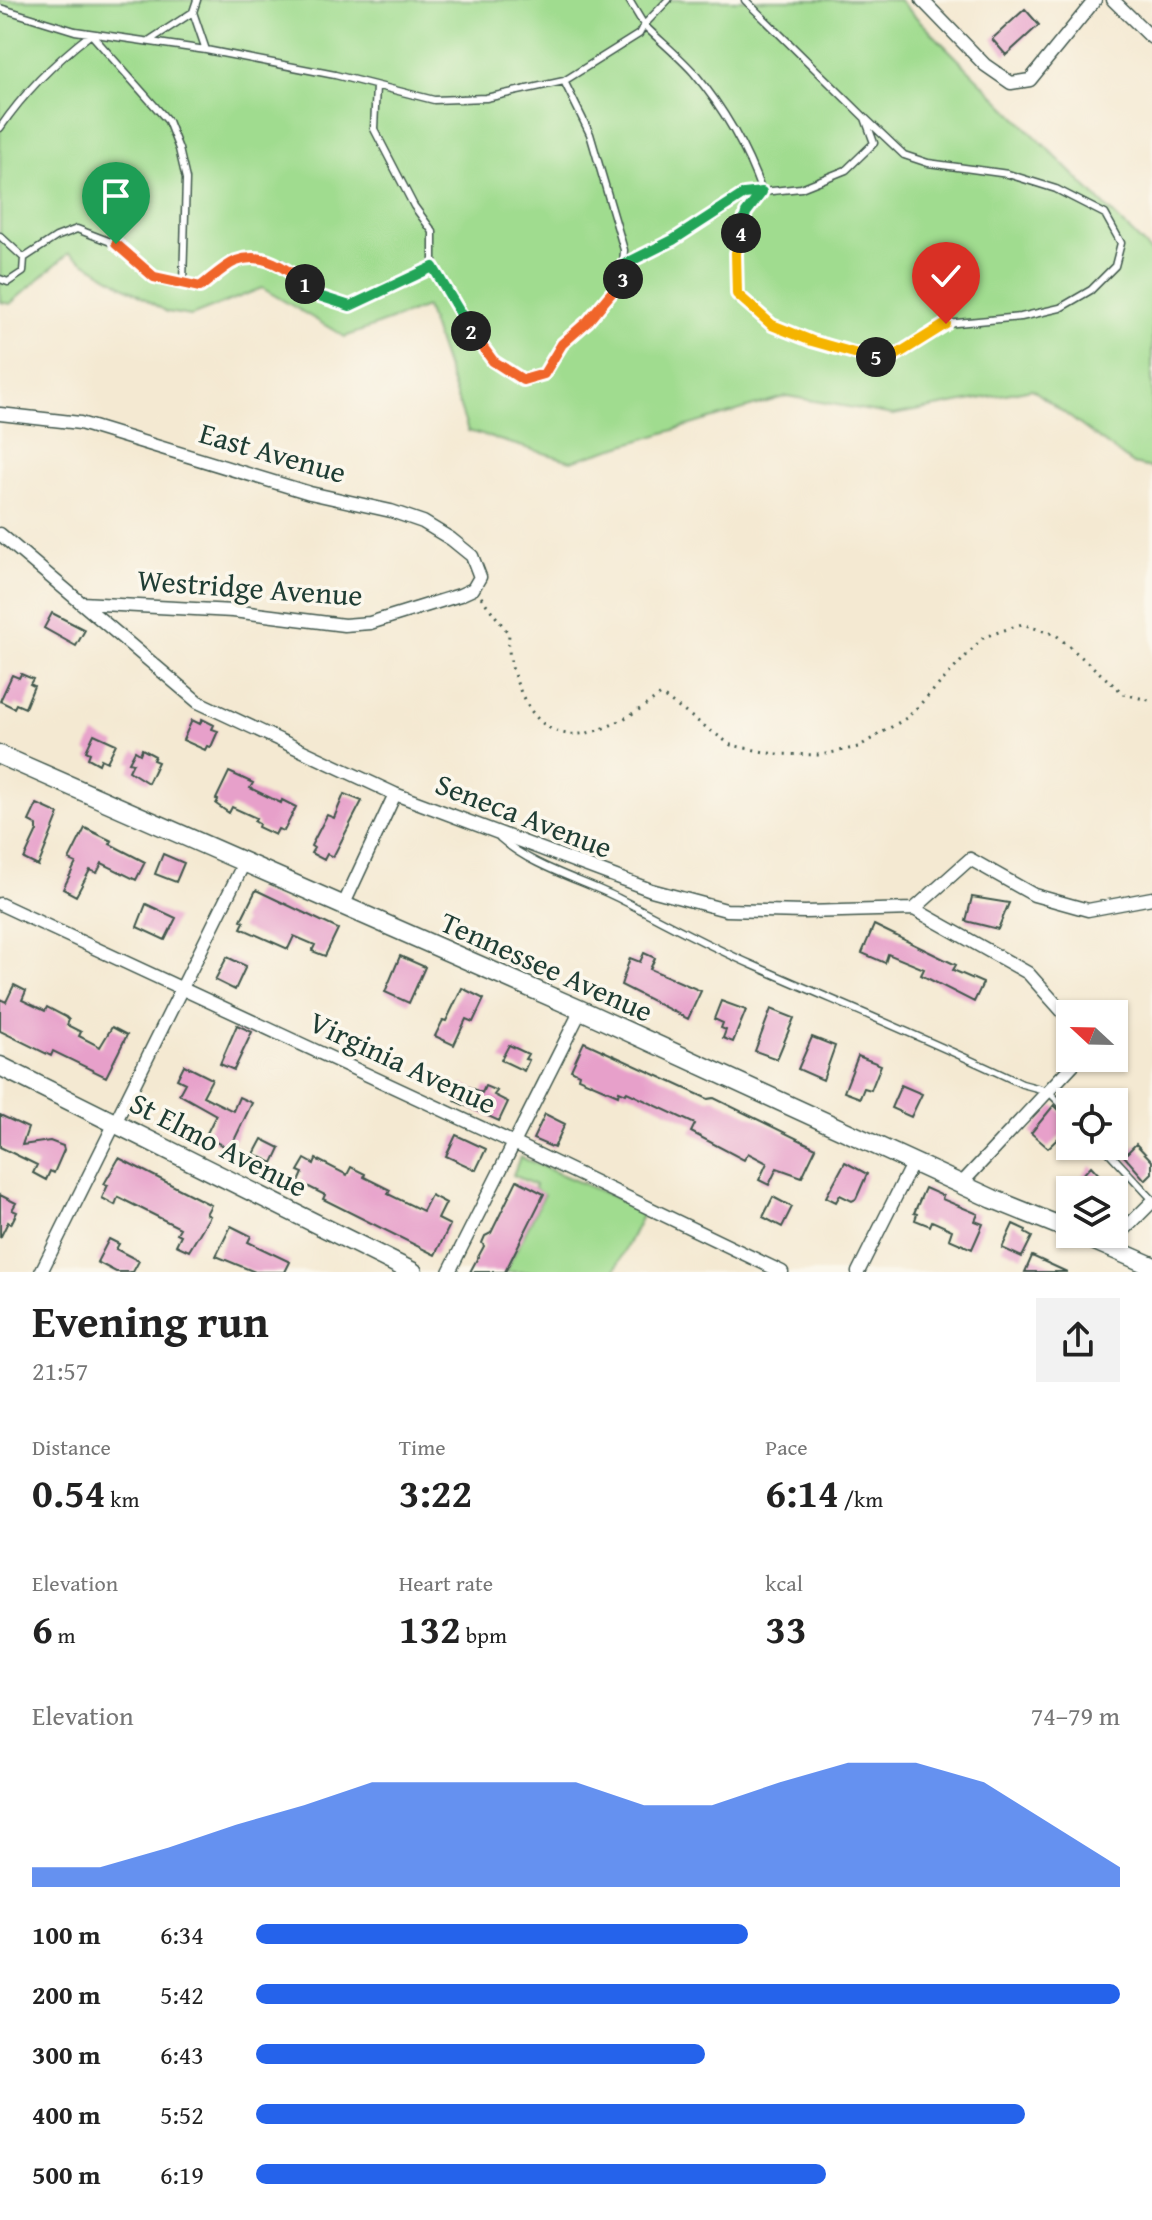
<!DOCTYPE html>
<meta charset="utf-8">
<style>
:root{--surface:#fff;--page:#f2f2f2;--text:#222;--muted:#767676;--accent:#2563eb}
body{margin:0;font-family:"Gentium Book Plus",serif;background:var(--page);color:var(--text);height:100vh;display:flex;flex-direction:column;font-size:30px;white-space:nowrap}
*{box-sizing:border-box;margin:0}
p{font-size:26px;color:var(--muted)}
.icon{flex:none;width:44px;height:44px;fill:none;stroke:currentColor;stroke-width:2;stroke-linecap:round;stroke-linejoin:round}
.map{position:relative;height:1272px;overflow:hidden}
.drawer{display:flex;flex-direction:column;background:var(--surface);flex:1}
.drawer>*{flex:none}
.needle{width:52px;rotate:292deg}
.fabs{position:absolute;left:1056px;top:1000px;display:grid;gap:16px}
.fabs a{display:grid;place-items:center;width:72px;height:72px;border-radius:0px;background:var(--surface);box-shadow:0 2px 6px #0004;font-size:40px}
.pin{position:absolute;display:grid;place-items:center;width:68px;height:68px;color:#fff;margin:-82px -34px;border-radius:50% 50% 50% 0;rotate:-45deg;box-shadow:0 0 8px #0007}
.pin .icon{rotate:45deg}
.km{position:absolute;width:40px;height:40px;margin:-20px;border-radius:50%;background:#222;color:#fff;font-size:22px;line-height:40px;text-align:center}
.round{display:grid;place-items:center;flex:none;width:84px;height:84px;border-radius:0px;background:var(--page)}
.overview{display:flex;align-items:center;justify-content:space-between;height:136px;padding:0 32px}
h1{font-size:44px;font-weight:800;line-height:60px}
.figures{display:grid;grid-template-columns:repeat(3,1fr);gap:12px;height:136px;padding:8px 32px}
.figures div{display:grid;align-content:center}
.figures b{font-size:40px;font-weight:800}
.figures small{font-size:22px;font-weight:400}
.figures p{font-size:22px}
.chart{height:224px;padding:16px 32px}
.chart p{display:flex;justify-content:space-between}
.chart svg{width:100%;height:144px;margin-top:8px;fill:var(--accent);opacity:.7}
ul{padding:0 32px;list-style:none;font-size:26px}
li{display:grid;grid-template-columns:128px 96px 1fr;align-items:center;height:60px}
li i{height:20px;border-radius:10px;background:var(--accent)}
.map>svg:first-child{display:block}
.green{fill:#a0dc8f;stroke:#608c62;stroke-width:2}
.building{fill:#e7a0ca}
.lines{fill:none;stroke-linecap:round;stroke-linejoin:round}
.lane-casing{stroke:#3f574c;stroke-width:9}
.street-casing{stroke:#3f574c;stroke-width:15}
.secondary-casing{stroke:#3f574c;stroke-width:21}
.path{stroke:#3f574c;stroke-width:3;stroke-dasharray:2 6;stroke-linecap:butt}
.lane{stroke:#fff;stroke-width:6}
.street{stroke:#fff;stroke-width:12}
.secondary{stroke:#fff;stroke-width:18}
.split-1-casing{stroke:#fff;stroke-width:16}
.split-2-casing{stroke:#fff;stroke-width:16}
.split-3-casing{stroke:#fff;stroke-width:16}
.split-4-casing{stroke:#fff;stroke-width:16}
.split-5-casing{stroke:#fff;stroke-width:16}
.split-6-casing{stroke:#fff;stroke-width:16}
.split-1{stroke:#f0652b;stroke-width:10}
.split-2{stroke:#22a559;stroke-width:10}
.split-3{stroke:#f0652b;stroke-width:10}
.split-4{stroke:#22a559;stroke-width:10}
.split-5{stroke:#f5b400;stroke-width:10}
.split-6{stroke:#f5b400;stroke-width:10}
.labels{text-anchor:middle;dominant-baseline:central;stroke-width:7;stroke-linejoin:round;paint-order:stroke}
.street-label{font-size:30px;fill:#1f3d34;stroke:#fbf7ec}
</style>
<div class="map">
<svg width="1152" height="1272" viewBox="0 0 1152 1272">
<rect width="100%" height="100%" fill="#fbf7ec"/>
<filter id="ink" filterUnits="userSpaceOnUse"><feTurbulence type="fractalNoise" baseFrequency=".0125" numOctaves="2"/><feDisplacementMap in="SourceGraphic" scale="16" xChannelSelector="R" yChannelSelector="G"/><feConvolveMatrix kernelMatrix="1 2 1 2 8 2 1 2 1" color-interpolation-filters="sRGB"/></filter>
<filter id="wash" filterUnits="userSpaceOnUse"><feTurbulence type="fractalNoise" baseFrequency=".006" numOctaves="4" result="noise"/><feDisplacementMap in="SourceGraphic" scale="32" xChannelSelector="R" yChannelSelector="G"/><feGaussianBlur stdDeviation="1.8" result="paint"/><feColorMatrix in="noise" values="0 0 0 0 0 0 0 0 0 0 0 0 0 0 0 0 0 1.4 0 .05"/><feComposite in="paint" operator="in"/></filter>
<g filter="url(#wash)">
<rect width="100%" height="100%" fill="#f4e9d2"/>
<path class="green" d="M0,0H899L1152,253V468L1133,464L1032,389L893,415L787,396L571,461L468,431L426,307L345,337L262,288L191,316L167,312L69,253L10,304L0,302Z
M520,1157L645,1210L614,1272H505L544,1195L534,1189L535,1185L513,1175Z"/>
<g id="blocks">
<path class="building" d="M1025,9L1039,25L1006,55L992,39Z
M52,613L85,630L76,646L44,628Z
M21,674L33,679L30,684L34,686L25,708L16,704L14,708L0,701L12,675L19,678Z
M202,719L214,725L212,729L218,731L211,747L207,746L205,750L183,740L192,720L200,724Z
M94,734L116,744L107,762L101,759L99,764L88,758L90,753L86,751Z
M142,749L155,756L153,760L158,762L148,783L129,771L133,763L129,762L135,751L140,754Z
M229,772L253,783L250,788L281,803L282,800L296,807L284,831L278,829L275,835L258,827L259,824L254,821L256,818L232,807L229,813L216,804L218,800L216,799Z
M344,794L362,801L333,857L327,854L324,860L311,853L314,848L311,846L327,815L334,818Z
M37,804L59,814L38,866L24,859L37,831V825L29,821Z
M85,828L112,841L110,844L145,862L136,880L102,863L97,873L90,870L76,896L63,889L76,863L69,860Z
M163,854L184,863L176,882L155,874Z
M256,890L338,929L325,956L312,951L315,945L294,936L288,949L241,928L244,922L241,920Z
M972,897L1009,903L998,929L966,921Z
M146,904L176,918L165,940L137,927Z
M874,925L956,965L953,970L983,983L974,1002L921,975L924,969L888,954L885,963L862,953Z
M644,953L655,958L650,969L701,991L688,1019L621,985L630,958L640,962Z
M400,956L425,967L409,1003L385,992Z
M227,957L246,966L235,990L215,980Z
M14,985L26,991L22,1000L45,1011L47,1007L66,1017L69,1020L67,1025L81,1032L79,1036L100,1047L112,1027L127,1035L106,1077L53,1051L51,1056L0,1031V999L6,1002Z
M462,988L484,999L473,1022L466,1019L454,1045L435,1036L443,1020L446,1021Z
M721,1001L746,1010L733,1042L723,1038L726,1030L721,1028L723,1023L714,1019Z
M771,1009L794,1018L777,1059L755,1051Z
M237,1025L252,1032L234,1070L220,1064Z
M812,1037L835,1046L823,1080L798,1069Z
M584,1042L708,1099L714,1098L816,1148L802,1177L777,1168L769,1185L759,1180L767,1163L748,1153L744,1160L691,1132L695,1124L627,1092L626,1094L619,1091L618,1095L578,1078L579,1074L571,1070Z
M509,1045L528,1054L525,1059L529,1060L524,1071L501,1060Z
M858,1056L881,1065L871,1090L864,1088L860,1098L844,1092Z
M184,1065L212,1079L203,1096L233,1111L239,1097L252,1103L230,1149L205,1137L216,1115L179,1094L185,1083L177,1079Z
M463,1084L482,1093L485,1086L497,1091L494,1095L508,1102L499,1121L455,1101Z
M901,1085L922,1094L911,1117L891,1108Z
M1054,1105L1070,1121V1127L1048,1148L1031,1133Z
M545,1114L565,1124L554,1148L533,1139Z
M0,1115L28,1128L22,1145L50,1141L63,1146L64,1150L54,1173L50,1171L46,1180L33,1173L37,1165L0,1147Z
M456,1135L486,1149L476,1170L446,1156Z
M262,1139L280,1148L273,1163L254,1154Z
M1136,1144L1152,1161V1173L1145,1180L1124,1156Z
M119,1158L211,1205L206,1214L210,1216L189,1251L176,1245L181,1235L177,1233L180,1228L118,1197L115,1205L102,1198L108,1185L104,1184Z
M305,1159L314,1164L316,1159L347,1175L351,1167L365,1174L364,1177L390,1190L388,1194L423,1211L431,1195L446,1203L438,1219L450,1225L435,1255L323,1199L325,1195L299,1182L303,1173L298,1171Z
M845,1162L867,1174L856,1199L852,1201L840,1195L836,1202L826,1197Z
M1091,1166L1103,1179L1093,1190H1069Z
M517,1180L544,1194L505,1272H470L484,1246L482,1243L485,1236L491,1233Z
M925,1188L943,1196L942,1199L978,1214L975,1221L983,1224L972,1249L949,1239L952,1230L932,1221L930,1226L915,1220L917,1214L914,1213Z
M0,1195L16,1203L12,1210L17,1212L11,1224L8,1222L0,1238Z
M773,1197L792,1207L782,1227L763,1217Z
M1013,1224L1026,1230L1025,1233L1032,1237L1022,1257L1002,1248Z
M231,1226L251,1236L248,1242L290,1262L285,1272H255L216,1256Z
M109,1239L119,1244L116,1249L139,1261L133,1272H116L97,1262Z
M1032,1256L1067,1272H1025Z"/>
</g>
</g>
<g filter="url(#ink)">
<use href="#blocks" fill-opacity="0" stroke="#3f574c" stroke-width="2"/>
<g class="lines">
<g class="lane-casing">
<path id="lane" d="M668,0L644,25C660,41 679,56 694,73C725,110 746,147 762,192C734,228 736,251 737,294L772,325L812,341L868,357H893L946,324L1021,317L1060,308L1091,290L1115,266L1121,243L1105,214L1056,189L1008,174L928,163L904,155L865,118
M0,8L75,31L206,50L335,75L434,100L486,98L564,81L639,34L644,25L629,0
M193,12L206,50
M150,40L193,12L197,0
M376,86L374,129L414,206L433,232V267
M0,128C25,91 56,61 91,34L168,121L179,149L186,179L183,283
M0,236L24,258L23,272L8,282L0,279
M24,258L56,237L77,229L116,244L154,277L200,287L236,261L258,259L282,264L319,296L350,306L433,267L463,320L493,361L523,380L544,374L562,344L588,321L622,281L624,250L590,134L564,81
M623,265L673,240L744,194L801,188L846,170L874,143L865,118L745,0
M500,838C532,867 580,879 618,898C664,921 708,946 755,966C844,1005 934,1042 1022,1084L1048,1091L1070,1113
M1103,1146L1152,1199"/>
</g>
<g class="street-casing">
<path id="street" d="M922,0L985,65L1011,83L1030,80L1095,0
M1113,0L1152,38
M0,414L80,423L310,493L391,511L423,522L451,539L472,556L480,577L473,589L460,595L370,623L344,625L233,611L81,603
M0,534L198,702L395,794L651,890L726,910L805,912L914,909L1028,973L1070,1020
M0,904L516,1144L782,1272
M343,906L395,794
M914,909L970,859L1034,895L1088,910L1152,898
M961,1184L1079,1058
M1108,1246L1152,1202
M41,1272L244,863
M449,1272L581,1010
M858,1272L913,1162"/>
</g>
<g class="secondary-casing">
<path id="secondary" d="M0,755L581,1010L993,1199L1070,1230
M0,1066L413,1272
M1079,1234L1152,1266"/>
</g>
<path class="path" d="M481,597L509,634C507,657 514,678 524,699C558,764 617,725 661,695L731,745L774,754L821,755L858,747L908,717L984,637L1022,624L1056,635L1124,694L1152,701"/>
<use href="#lane" class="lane"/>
<use href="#street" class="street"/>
<use href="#secondary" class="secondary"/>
</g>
</g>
<g class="lines" filter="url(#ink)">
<g class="split-1-casing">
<path id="split-1" d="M116,244L154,277L200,287C210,280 224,266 236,261C263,251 286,268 305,284"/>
</g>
<g class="split-2-casing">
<path id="split-2" d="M305,284L319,296L350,306L433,267L471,331"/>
</g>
<g class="split-3-casing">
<path id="split-3" d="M471,331L493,361L523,380L544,374L562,344L588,321L623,279"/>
</g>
<g class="split-4-casing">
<path id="split-4" d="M623,279V265L673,240L744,194L762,192L746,213L741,233"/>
</g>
<g class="split-5-casing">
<path id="split-5" d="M741,233L736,253L737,294L772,325L812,341L868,357H876"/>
</g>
<g class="split-6-casing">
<path id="split-6" d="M876,357H893L946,324"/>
</g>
<use href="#split-1" class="split-1"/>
<use href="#split-2" class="split-2"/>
<use href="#split-3" class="split-3"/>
<use href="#split-4" class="split-4"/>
<use href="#split-5" class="split-5"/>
<use href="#split-6" class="split-6"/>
</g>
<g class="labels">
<g class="street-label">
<text transform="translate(273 452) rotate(16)">East Avenue</text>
<text transform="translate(250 587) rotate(4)">Westridge Avenue</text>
<text transform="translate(524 815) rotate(21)">Seneca Avenue</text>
<text transform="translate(547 966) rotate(24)">Tennessee Avenue</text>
<text transform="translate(403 1062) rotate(25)">Virginia Avenue</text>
<text transform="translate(219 1144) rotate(27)">St Elmo Avenue</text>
</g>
</g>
</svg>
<div class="fabs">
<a><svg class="needle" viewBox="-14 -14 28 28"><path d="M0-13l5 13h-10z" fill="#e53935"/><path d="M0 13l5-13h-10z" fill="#767676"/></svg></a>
<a><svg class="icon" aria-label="locate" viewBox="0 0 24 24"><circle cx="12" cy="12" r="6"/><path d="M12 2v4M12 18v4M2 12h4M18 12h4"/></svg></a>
<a><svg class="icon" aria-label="layers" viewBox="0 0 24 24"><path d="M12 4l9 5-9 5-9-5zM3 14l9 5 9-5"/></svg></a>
</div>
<div class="pin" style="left:116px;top:244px;background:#1e9e55"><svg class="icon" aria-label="arrive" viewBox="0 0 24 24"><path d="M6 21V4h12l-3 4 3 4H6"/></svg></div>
<div class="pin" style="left:946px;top:324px;background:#d93025"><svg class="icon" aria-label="check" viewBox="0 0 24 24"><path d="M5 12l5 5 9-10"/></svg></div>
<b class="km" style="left:305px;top:284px">1</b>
<b class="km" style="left:471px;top:331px">2</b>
<b class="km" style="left:623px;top:279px">3</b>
<b class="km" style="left:741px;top:233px">4</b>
<b class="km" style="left:876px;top:357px">5</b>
</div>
<section class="drawer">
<div class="overview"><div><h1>Evening run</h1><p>21:57</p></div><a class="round"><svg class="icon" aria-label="share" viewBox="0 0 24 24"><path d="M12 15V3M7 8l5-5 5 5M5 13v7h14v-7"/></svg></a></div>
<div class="figures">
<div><p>Distance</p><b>0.54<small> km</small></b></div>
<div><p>Time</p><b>3:22</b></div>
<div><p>Pace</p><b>6:14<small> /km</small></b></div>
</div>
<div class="figures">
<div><p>Elevation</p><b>6<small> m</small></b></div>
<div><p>Heart rate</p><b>132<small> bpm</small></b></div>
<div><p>kcal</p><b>33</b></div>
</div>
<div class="chart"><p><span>Elevation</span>74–79 m</p>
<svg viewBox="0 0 160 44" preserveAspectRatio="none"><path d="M0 44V38L10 38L20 32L30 25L40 19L50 12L60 12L70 12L80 12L90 19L100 19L110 12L120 6L130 6L140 12L150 25L160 38V44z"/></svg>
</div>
<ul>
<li><b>100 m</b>6:34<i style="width:57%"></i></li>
<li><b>200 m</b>5:42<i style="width:100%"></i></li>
<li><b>300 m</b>6:43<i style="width:52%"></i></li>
<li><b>400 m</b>5:52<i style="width:89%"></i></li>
<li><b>500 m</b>6:19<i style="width:66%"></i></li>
</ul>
</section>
